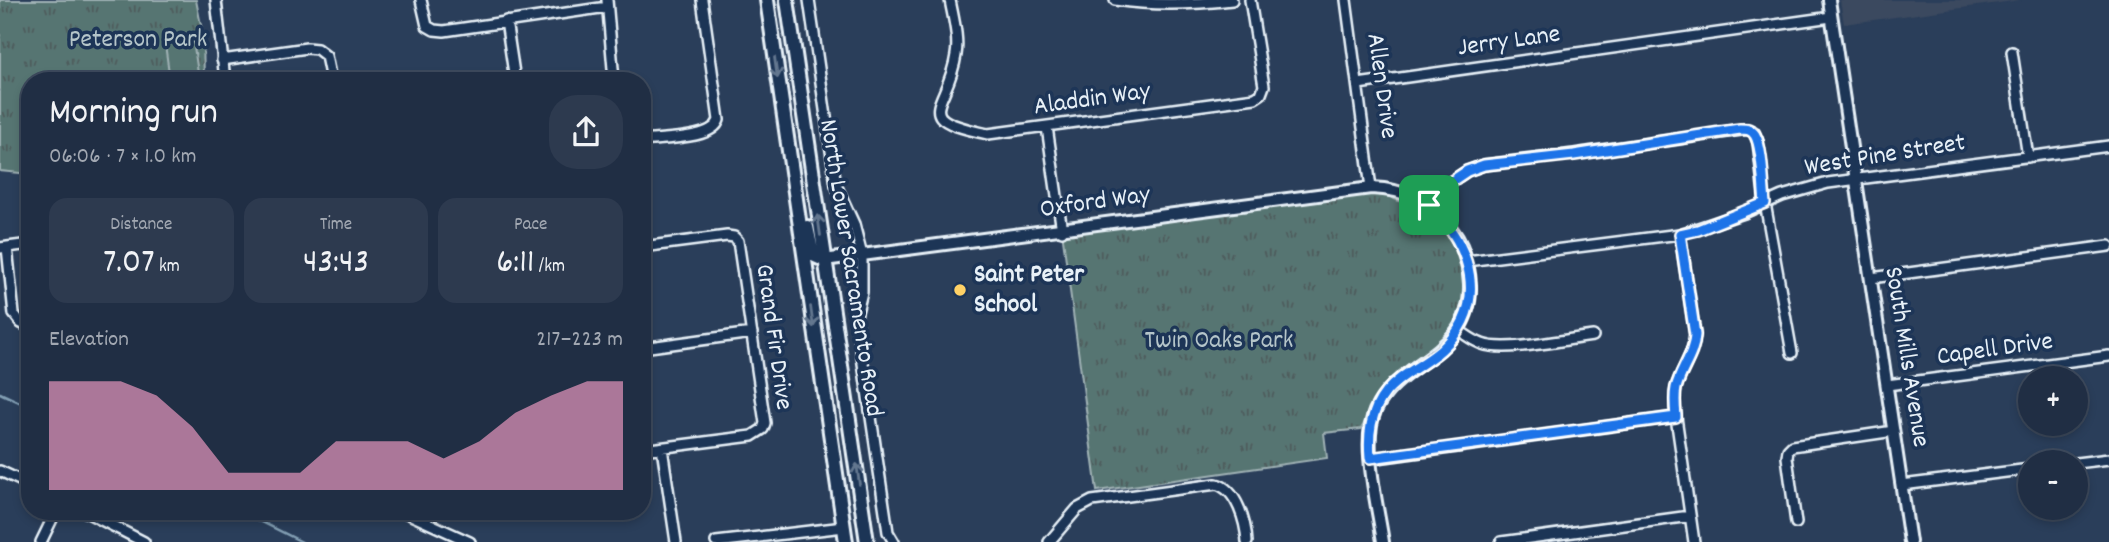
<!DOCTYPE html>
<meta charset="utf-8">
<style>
:root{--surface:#202e44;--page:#2d3a4f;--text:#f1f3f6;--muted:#a2a8b2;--line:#3d4a5d;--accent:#e797bd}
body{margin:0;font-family:Dekko,sans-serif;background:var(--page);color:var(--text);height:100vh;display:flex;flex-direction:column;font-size:26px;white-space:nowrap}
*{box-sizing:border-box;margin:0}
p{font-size:23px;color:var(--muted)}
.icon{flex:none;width:38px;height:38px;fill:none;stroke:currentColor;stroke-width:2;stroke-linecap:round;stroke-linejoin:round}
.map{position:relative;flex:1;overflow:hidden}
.panel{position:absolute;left:21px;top:72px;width:630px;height:448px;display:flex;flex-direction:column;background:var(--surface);border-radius:28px;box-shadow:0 4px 10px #0003,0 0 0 2px var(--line)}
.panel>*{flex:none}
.fabs{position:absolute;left:2018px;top:366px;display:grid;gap:14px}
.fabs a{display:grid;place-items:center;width:70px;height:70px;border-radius:50%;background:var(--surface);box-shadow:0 4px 10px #0003,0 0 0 2px var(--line);font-size:35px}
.pin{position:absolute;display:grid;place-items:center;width:60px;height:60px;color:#fff;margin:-30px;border-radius:14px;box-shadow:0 4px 10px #0006}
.round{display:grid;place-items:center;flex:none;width:74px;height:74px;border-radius:28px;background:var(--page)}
.headline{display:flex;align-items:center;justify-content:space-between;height:119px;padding:0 28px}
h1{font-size:38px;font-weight:600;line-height:52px}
.figures{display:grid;grid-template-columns:repeat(3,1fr);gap:10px;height:119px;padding:7px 28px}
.figures div{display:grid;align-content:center;border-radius:18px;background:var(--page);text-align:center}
.figures b{font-size:35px;font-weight:600}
.figures small{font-size:19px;font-weight:400}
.figures p{font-size:19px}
.chart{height:196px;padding:14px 28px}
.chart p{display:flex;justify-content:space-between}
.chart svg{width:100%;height:126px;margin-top:7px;fill:var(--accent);opacity:.7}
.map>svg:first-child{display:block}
.built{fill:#3a485e}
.grass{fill:url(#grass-tufts);stroke:#a0b2b5;stroke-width:2}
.garden{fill:#577472;stroke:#a0b2b5;stroke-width:2}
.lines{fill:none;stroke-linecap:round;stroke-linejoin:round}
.stream{stroke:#839fb4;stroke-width:2.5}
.minor-casing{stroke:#e8f1f8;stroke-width:14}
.tertiary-casing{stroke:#e8f1f8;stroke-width:16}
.secondary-casing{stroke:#e8f1f8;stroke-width:18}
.minor{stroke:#1d3557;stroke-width:9}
.tertiary{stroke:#1d3557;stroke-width:10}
.secondary{stroke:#1d3557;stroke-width:12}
.oneway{stroke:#64778f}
.route-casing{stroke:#fff;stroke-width:14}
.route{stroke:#1a73e8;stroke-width:9}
.poi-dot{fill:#ffd166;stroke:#1d3557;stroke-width:2.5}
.labels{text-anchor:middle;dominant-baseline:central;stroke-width:7;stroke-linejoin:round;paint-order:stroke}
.park-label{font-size:26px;fill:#b5c5c9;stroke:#1d3557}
.street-label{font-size:26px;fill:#e8f1f8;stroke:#1d3557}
.poi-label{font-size:26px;font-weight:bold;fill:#e8f1f8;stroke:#1d3557;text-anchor:start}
</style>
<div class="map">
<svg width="2109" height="542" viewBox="0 0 2109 542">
<defs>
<pattern id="grass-tufts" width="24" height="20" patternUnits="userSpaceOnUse" patternTransform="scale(1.75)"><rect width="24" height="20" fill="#577472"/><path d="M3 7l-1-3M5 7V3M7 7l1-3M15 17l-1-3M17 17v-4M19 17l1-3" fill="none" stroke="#4e5c5c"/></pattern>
</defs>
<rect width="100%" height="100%" fill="#2a3e5a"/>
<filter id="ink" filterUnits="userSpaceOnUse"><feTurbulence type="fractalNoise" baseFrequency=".0143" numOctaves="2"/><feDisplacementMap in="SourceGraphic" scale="14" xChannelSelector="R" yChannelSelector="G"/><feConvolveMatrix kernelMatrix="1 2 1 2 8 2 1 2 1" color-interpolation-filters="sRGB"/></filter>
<g filter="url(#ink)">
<path class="built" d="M1840,0H2021L1844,24Z"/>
<path class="grass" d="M0,0H196L203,35L204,80H30V174L0,171Z
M1371,188L1448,224L1469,297L1444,347L1389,379L1361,429L1324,433L1327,458L1097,491L1062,231Z"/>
<path class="garden" d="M192,33L199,80H170L164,37Z"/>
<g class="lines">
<path class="stream" d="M0,393L30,407
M240,511L302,542"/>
<g class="minor-casing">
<path id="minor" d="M216,0L225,80
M421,0L427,26L434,30L444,31L607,7
M607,0L614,80
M809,0L836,185L854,224L862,255V292L856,316L888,532L894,542
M950,0C953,17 959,38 956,55C948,109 907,117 988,134L1255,98L1261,94L1264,86L1250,0
M1115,0C1154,6 1192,5 1232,0
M1346,0L1371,188
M506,21L515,80
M2012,52L2028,157
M222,60L307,48L317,49L326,56L331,80
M1358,84L1831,17
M1047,127L1062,231
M642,141C661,138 713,140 719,120L702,0
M1429,205L1449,183L1467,171L1484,165L1574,154L1748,129L1754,132L1758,142L1765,203L1792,353
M1680,234L1695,335C1694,355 1681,369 1676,388C1674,397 1675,407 1676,417L1694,542
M7,247L14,314L21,323L30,327
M642,247L727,236L734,237L738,241L765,423L763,429L752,436L642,450
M0,248L30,244
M1467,261L1680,234L1744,213L1782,196L1828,183L2109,146
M1871,278L2109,246
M1458,330C1466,335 1473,341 1482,344C1505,353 1567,339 1593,336
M642,348L752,333
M1887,385L2109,356
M662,448L676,542
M1370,459L1676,417
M2076,463L2109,459
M0,471L30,485
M1902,485L2030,469
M84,511L144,542
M402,511L470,542
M1796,523L1787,457L1788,450L1792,446L1894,431
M41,542L56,511
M716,542L844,527
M1049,542L1077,509L1092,501L1216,484C1237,489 1246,523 1247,542
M1501,542L1690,516"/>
</g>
<g class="tertiary-casing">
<path id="tertiary" d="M1829,0L1910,542
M824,260L1371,188C1406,189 1432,202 1452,230C1464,246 1469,265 1470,285C1472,356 1399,359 1375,411C1361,443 1378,507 1383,542"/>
</g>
<g class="secondary-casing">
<path id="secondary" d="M767,0L846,542
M787,0L867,542
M807,227L813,255L824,260"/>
</g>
<use href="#minor" class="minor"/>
<use href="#tertiary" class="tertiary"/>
<use href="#secondary" class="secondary"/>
</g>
<defs><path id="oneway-shaft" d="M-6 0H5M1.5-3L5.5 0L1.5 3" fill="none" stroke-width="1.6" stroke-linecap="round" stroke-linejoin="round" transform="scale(1.75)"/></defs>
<g class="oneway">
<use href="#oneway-shaft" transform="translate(776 68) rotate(82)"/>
<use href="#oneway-shaft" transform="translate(819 225) rotate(-98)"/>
<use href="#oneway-shaft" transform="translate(812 317) rotate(82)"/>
<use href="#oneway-shaft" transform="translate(858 474) rotate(-98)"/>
</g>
</g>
<g class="lines" filter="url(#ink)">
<g class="route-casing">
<path id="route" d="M1740,129C1746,129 1751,129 1755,135C1763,148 1763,187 1765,203L1698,230L1680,234L1695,335C1694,355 1681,369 1676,388C1674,397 1675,407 1676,417L1370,458C1368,435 1370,412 1386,392C1401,374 1424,365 1441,350C1490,305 1472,245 1429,205L1449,183L1467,171L1484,165L1574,155Z"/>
</g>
<use href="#route" class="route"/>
</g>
<circle class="poi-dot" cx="960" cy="290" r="7"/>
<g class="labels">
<g class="park-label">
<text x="138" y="40">Peterson Park</text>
<text x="1219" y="341">Twin Oaks Park</text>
</g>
<g class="street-label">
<text transform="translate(1509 42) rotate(-8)">Jerry Lane</text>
<text transform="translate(1381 86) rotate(82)">Allen Drive</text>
<text transform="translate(1092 100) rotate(-8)">Aladdin Way</text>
<text transform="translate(1885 156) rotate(-9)">West Pine Street</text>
<text transform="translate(1095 203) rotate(-8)">Oxford Way</text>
<text transform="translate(850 268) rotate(81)">North Lower Sacramento Road</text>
<text transform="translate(773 337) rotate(82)">Grand Fir Drive</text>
<text transform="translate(1995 350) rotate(-8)">Capell Drive</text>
<text transform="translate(1906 357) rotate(81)">South Mills Avenue</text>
</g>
<g class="poi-label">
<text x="974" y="275">Saint Peter<tspan x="974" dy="30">School</tspan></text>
</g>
</g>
</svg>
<div class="fabs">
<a>+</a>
<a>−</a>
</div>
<div class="pin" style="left:1429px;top:205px;background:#1e9e55"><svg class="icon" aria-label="arrive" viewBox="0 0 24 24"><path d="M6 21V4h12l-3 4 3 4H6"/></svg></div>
<section class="panel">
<div class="headline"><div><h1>Morning run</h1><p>06:06 · 7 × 1.0 km</p></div><a class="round"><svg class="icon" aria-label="share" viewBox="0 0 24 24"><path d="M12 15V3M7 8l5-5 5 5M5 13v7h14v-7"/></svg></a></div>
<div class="figures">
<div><p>Distance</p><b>7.07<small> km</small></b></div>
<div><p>Time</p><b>43:43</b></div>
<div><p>Pace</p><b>6:11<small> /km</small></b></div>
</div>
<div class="chart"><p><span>Elevation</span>217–223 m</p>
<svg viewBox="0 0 160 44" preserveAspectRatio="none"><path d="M0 44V6L10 6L20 6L30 11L40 22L50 38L60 38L70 38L80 27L90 27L100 27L110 33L120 27L130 17L140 11L150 6L160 6V44z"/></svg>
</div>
</section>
</div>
